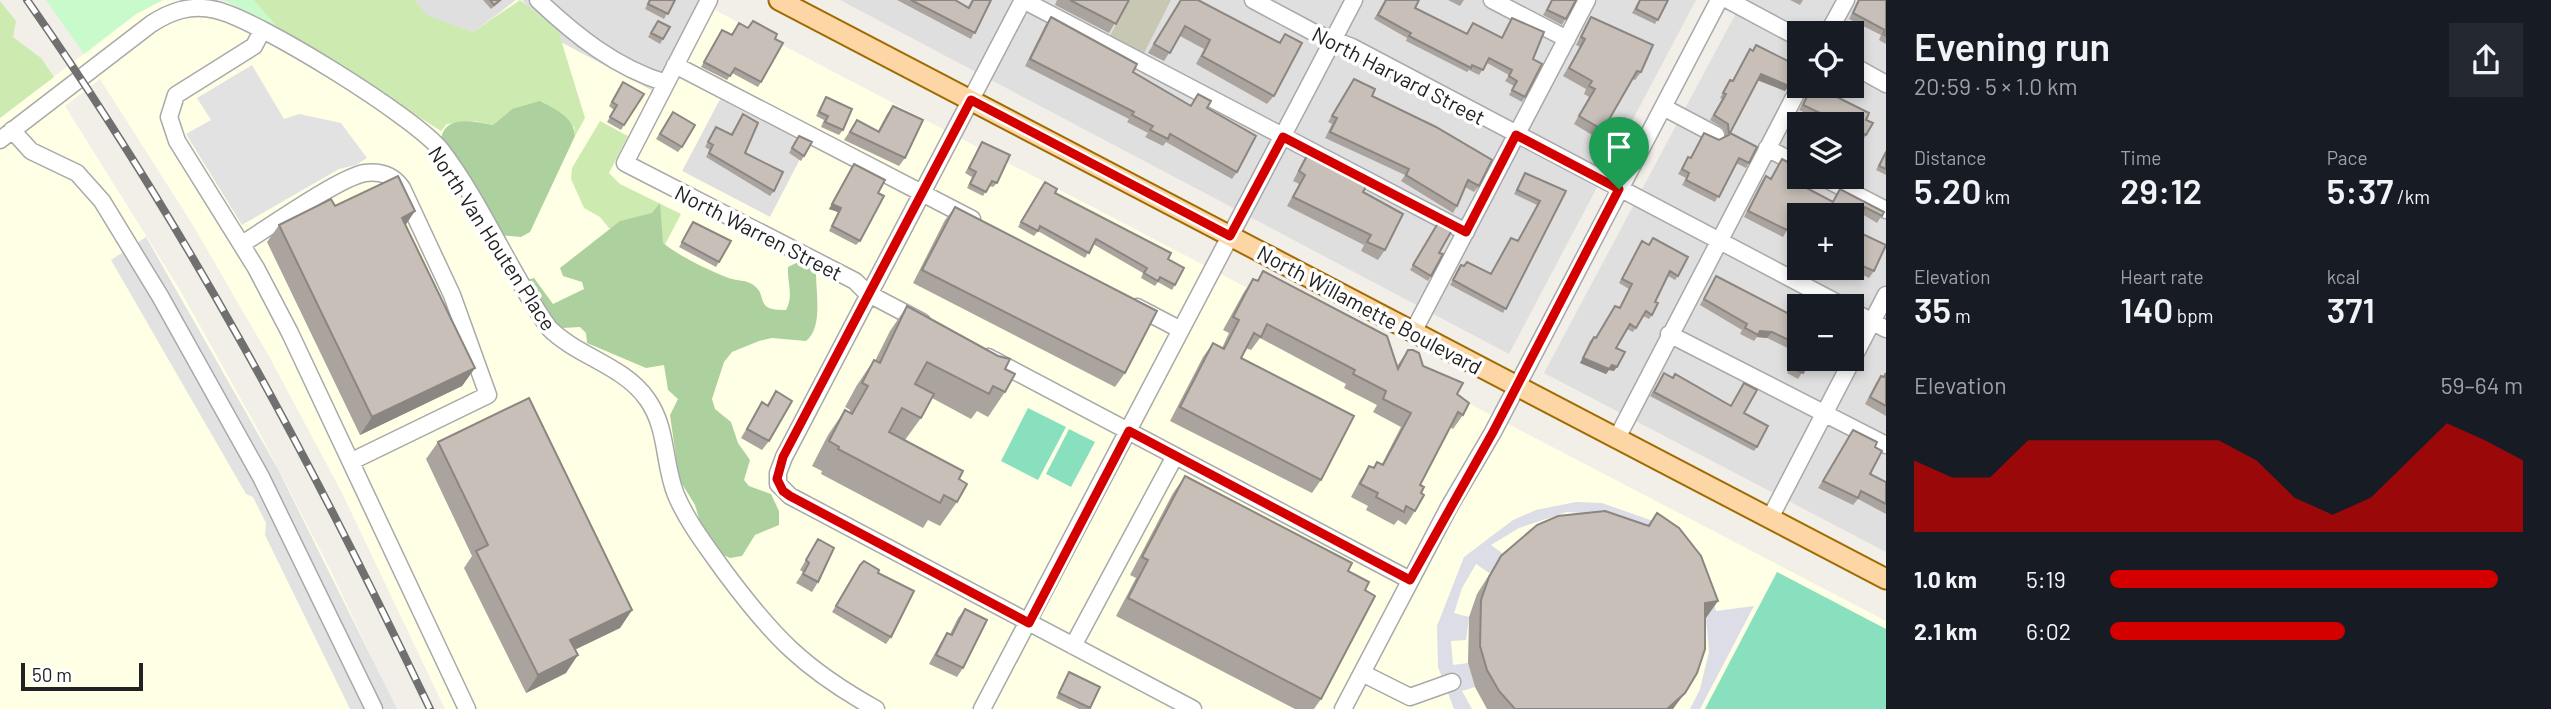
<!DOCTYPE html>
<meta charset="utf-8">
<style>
:root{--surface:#171b24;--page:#242831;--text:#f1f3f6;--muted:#9ea1a6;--accent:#d40000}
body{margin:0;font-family:Barlow,sans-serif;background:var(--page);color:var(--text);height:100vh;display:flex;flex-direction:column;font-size:26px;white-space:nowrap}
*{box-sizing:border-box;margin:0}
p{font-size:23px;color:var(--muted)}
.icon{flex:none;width:38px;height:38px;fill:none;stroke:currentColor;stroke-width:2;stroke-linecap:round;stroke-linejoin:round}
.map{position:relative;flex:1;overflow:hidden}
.side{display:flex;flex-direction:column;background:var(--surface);width:665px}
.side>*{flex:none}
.tools{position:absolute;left:1787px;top:21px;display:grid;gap:14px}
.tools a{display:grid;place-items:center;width:77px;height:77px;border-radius:0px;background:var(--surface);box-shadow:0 4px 10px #0003;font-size:35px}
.scale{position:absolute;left:21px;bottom:18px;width:122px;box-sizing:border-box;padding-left:7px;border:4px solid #222;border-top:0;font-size:19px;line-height:24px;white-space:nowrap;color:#222;-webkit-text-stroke:5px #fff;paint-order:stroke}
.pin{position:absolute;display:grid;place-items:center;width:60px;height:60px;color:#fff;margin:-72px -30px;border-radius:50% 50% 50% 0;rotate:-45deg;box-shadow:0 0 7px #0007}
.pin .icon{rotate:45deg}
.round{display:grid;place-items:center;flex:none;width:74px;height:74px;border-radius:0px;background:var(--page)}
.summary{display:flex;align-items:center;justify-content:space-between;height:119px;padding:0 28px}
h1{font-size:38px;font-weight:600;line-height:52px}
.figures{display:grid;grid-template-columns:repeat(3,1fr);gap:10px;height:119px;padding:7px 28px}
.figures div{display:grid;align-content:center}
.figures b{font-size:35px;font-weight:600}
.figures small{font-size:19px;font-weight:400}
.figures p{font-size:19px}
.chart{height:196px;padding:14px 28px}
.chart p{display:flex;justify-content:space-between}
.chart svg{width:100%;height:126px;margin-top:7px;fill:var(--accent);opacity:.7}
ul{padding:0 28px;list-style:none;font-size:23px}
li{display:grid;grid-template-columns:112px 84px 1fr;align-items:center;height:52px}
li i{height:18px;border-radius:9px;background:var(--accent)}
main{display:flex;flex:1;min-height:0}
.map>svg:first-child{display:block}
.residential{fill:#e0dfdf;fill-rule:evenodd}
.education{fill:#ffffe5}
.construction{fill:#c7c7b4}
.grass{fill:#cdebb0}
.forest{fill:#add19e}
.park{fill:#c8facc}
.pitch{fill:#88e0be}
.parking{fill:#e2e2e2}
.plaza{fill:#dddde8}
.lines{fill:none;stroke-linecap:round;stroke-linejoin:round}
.minor-casing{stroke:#a9a9a9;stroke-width:19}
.major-casing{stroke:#a06b00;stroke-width:23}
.minor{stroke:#fff;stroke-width:16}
.major{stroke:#fcd6a4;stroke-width:19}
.rail-casing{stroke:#707070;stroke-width:8}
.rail{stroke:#fff;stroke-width:5;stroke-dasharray:16;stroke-linecap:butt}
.wall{fill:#aba49e}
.shaded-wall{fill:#8b8681}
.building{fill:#c7bfb8;stroke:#8b8681;stroke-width:2}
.route-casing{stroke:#fff;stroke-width:14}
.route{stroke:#d40000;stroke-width:9}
.labels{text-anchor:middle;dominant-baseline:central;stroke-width:7;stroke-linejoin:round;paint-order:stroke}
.street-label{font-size:21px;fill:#222;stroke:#fff}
</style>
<main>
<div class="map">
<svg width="1886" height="709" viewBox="0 0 1886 709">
<rect width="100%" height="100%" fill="#f2efe9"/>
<path class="residential" d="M415,0H516L473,32L426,15Z
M522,0H716L665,97L553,38Z
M840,0H1696L1509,354Z
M1743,0H1886V552L1544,373ZM1799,33H1852V86H1799ZM1799,124H1852V177H1799ZM1799,215H1852V268H1799ZM1799,306H1852V359H1799Z
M720,99L808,145L770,217L682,171Z"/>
<path class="education" d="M163,0L228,2L280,30L391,101L516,0H522L553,38L664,97L676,76L720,99L682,171L770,217L812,136L680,67L711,8L1886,621V709H445L342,493L270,358L191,222L100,79L65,106L180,290L257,428L330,569L396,709H0V118L136,14Z"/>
<path class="construction" d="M1129,0H1171L1140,61L1106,43Z"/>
<path class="grass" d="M235,0H415L427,15L473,32L520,0L558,30L585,118L575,136L574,127L512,109L493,125L474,121L447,124L441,131Z
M0,1L16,21L13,37L41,58L54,77L0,118Z
M600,121L628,136L609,173L620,184L681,214L661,252L609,228L600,217L584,208L571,179L572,168Z"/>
<path class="forest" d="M540,101C556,110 573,116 575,136L530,232L521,237L498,235L441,142C442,114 473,121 493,125L512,109Z
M660,203L663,243C679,256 706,269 726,277C734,281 743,279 752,284C770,295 752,311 786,310C794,295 787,283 788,267L800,261L816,273C816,293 823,328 806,341L772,338L759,341L732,352L724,362L712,399L715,409L731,422L738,443L750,460L744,480L749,486L771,494L779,511V525L755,535L742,556L730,558L721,554L704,535L695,505L679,479L670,415L678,399L668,390L664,365L646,368L587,343L586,333L580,327L563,328L554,324L527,280L534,278L553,304L584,289L582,282L563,276L560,268L620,221L652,213Z"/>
<path class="park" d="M46,0H163L136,14L84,54Z
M223,0H254L280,30Z"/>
<path class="pitch" d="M1028,408L1066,427L1038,480L1001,461Z
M1069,429L1095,442L1071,487L1046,474Z
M1777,572L1886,629V709H1705Z"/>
<path class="parking" d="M252,65L284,119L299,114L341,123L367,158L356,165L339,169L242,225L186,134L211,120L197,98Z
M146,237L278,469L397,709H350L265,535L266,523L253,497L246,494L111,260Z"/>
<path class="plaza" d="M1576,502L1602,503L1656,522L1713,599L1716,611L1754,606L1700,709H1690L1700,689L1709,652L1706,618L1593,514L1567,512L1519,528L1491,545L1506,556L1489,573L1476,564L1462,588L1454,613L1469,617L1466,640L1451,641L1453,665L1468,663L1475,687L1462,691L1472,709H1454L1438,667L1437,626L1464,557L1513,520L1536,510Z"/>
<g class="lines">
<g class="minor-casing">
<path id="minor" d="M538,0C575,35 616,68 666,83
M709,0L625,163L855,281L867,293L922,322
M1023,0L784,457L778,473V484L790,496L1193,709
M1023,0L1466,232
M1253,0L1313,32L1352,47L1843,306
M1492,0L1567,39
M1728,0L1799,38
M262,31L254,46L176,95L169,117L177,141L256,268L290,333L467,709
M1828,33L1846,0
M675,65L972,219
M1852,65L1886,84
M1663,107L1716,135
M12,130L31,151L77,173L102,201L160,296L261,477L374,709
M0,140L151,24C171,11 191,4 216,10C257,19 415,117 441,150C483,205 509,272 549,328C578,357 623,365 647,399C668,428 663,463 676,495C688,523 707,547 724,571C773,637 804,669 876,709
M1767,148L1799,165
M1822,177L1886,210
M242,244C268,228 340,177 365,173C381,171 393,175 402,188L452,295L488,395L352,461
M1137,307L1181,330
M1852,311L1886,329
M1413,332L1587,0
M1669,334L1886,445
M988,357L1410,580
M1617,438L1800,86
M1770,518L1886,295
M1073,646L1175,456
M1362,673L1410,697L1452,682
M982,709L1354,0
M1343,709L1449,507L1493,432L1719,0"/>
</g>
<g class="major-casing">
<path id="major" d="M779,0L1886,579"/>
</g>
<use href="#minor" class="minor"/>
<use href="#major" class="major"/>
<g class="rail-casing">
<path id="rail" d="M27,0C185,225 312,462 430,709"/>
</g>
<use href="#rail" class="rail"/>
</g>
<path class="wall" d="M483,0H502L491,9Z
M649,0H675L664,19L645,9Z
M897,0H955L968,7L972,0H991L971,39Z
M1057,0H1129L1109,33L1055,5Z
M1180,0H1198L1279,42L1285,34L1274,96L1267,104L1196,64L1204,49L1180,36L1164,61L1148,53Z
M1385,0H1419L1415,8L1466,34L1473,23L1501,38L1512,18L1533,59L1525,97L1522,102L1509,95L1514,86L1505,81L1509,75L1487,63L1479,75L1469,70L1467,72L1406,41L1407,38L1374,19Z
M1448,0H1464L1460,6Z
M1552,0H1576L1562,25L1543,15Z
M1639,0H1668L1655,24L1632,13Z
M1790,0H1803L1800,5Z
M1858,0H1886V44L1879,40L1881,35L1849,19Z
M1051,17L1133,72L1190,106L1198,94L1207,108L1237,172L1232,179L1166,142L1163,146L1145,137L1148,133L1127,122L1129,119L1025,66L1046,24Z
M1591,17L1641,72L1635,80L1632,79L1597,138L1574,124L1589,97L1584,94L1586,89L1563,76L1580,47L1576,45L1586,25Z
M658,21L663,39L660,44L648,37Z
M739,23L748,28L775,39L761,82L758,87L732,73L727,80L701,67L722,30L731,35Z
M1750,49L1791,66L1785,91L1758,80L1730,133L1749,163L1746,168L1736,163L1715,202L1682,185L1686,178L1678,174L1688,157L1690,158L1704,133L1719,140L1725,137L1724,129L1710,120L1722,99L1720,98L1730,80L1732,81Z
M1354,79L1372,96L1479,186L1474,192L1465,187L1457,206L1453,213L1401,181L1405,175L1325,138L1332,124L1328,122Z
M623,82L644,94L621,130L607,122L614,110L609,106Z
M1823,90L1866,120V135L1863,140L1852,134V124H1830L1799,110L1809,92L1819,97Z
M826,97L843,130L839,135L821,127L824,120L816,116Z
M893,106L905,158L899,166L844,140L857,120L878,131L887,114Z
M743,114L745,153L774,191L770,196L706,157L710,150L705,147L716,127L731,134Z
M670,116L682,147L678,152L656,139Z
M796,140L804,156L801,161L789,153Z
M982,142L997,183L993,187L989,186L983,196L967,188L972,177L965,173Z
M1886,150V175L1876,170Z
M1309,152L1363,192L1385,250L1378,260L1361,251L1364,245L1287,206L1299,184L1293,181L1303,161Z
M1782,159L1799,184L1833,202L1840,189L1884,212L1877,223L1862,214L1854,230L1874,271L1869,278L1855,271L1851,275L1838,269L1839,268H1852V215H1799V226L1792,222L1783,237L1744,217L1761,183L1766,176L1771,179Z
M854,164L860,241L856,245L829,231L838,212L829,209Z
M1525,173L1566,191L1503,313L1450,285L1461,265L1491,274L1511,238L1518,241L1537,205L1514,194Z
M1041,187L1055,193L1168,259L1175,285L1172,290L1158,282L1155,286L1141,278L1143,273L1093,244L1085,258L1038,231L1034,236L1018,227Z
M335,206L406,225L475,368L462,386L360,435L267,242L279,225Z
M955,207L1125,373L1115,387L913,283L945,220Z
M693,222L719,262L716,267L679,247Z
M1435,228L1439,253L1431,276L1428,281L1410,270Z
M1642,241L1678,276L1675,280L1668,276L1655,302L1652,315L1649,319L1643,316L1633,332L1627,329L1616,348L1614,371L1609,370L1606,374L1580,363L1590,341L1594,337L1596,338L1619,308L1629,289L1619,283Z
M1263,271L1397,366L1408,350L1423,366L1457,394L1463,415L1453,429L1450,427L1420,485L1421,493L1415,511L1406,525L1398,520L1394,525L1366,510L1368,506L1351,497L1360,480L1369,466L1373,468L1377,462L1382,464L1401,427L1373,412L1377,405L1344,388L1346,384L1260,338L1251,350L1246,348L1241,358L1321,480L1312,493L1170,421L1203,357L1213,343L1222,348L1229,333L1223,330L1244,292L1253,279L1257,281Z
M1716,276L1799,319V359H1820L1813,369L1807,365L1798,379L1787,373L1798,353L1767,338L1757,337L1754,341L1740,334L1742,330L1700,305Z
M907,306L1005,369V392L988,417L977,411L971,419L932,398L921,418L905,440L959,479L957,502L940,526L928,520L923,528L821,474L822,471L812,466L828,435L845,410L849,413L850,410L845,407L857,385L874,360L875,361L890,331Z
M1664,373L1673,378L1675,374L1744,413L1757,447L1754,451L1650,396Z
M1886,373V416L1865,404L1876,383L1881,376L1883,377Z
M776,391L769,441L762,450L741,438L762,402L767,405Z
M1853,430L1875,447L1870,474L1886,482V514L1858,499L1853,505L1818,488Z
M438,442L632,610L620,628L575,649L566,673L526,693L464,568L472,556L426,459Z
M1185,476L1348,571L1365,590L1321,699L1314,709H1295L1116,616L1136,578L1130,575L1173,493Z
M1657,513L1718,601L1705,618L1673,709H1487L1475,687L1468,663L1469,617L1477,594L1501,556L1648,525Z
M818,539V582L812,592L796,583L803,572L800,570Z
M860,565L878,573L891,637L886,644L832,612Z
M965,609L963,668L957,677L929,664L941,642L947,633L950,634L958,618Z
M1069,672L1100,687L1089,709H1079L1056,698Z"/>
<path class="shaded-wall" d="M1761,74L1789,86L1785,91L1757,80Z
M832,204L841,208L838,212L829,209Z
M415,211L403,229L402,218Z
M1760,331L1772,332L1767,338L1757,337Z
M1583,358L1612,365L1617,367L1614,371L1609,370L1606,374L1580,363Z
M475,368L462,386L360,435L372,417Z
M1718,601L1706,618L1693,621L1705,603Z
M632,610L620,628L558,658L570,640Z
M578,655L566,673L526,693L538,675Z
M1685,693L1673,709H1667Z"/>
<path class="building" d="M490,0H500L494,5Z
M650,0H675L668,14L648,4Z
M911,0H955L969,8L973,0H991L975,33Z
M1070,0H1129L1116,24Z
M1181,0H1198L1280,43L1285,34L1302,43L1274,96L1202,56L1210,40L1185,26L1170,53L1154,44Z
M1386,0H1419L1415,8L1467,34L1473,23L1502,38L1512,18L1544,32L1533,59L1542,64L1525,97L1512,90L1517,81L1509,76L1512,70L1489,58L1483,70L1472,65L1471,68L1409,36L1411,33L1378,15Z
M1552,0H1576L1566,19L1547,10Z
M1640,0H1668L1658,20L1636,9Z
M1859,0H1886V36L1883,34L1885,30L1853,13Z
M1051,17L1137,64L1133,72L1191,106L1198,94L1211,101L1207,108L1256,136L1237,172L1170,134L1168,139L1150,130L1153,126L1132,115L1134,112L1030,59Z
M1591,17L1653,45L1641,72L1637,71L1603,130L1579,116L1595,89L1589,86L1592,81L1569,68L1585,39L1581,37Z
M658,21L670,27L663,39L651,33Z
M753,21L777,34L775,39L783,43L761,82L735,68L730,76L704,62L722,30L732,35L739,23L748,28Z
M1756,45L1792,63L1791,66L1799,70L1789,86L1761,74L1730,133L1757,147L1749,163L1739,158L1719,197L1686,180L1689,173L1682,169L1688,157L1691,158L1704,133L1719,140L1729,135L1728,124L1714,115L1726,94L1723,93L1730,80L1733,81L1750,49L1753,51Z
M1354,79L1375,89L1372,96L1436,127L1492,160L1479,186L1468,180L1457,206L1406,175L1409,169L1330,132L1337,118L1332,116Z
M623,82L644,94L624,125L610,117L617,105L612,102Z
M1823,90L1869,113L1866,120L1873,123L1866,135L1852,128V124H1843L1803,105L1809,92L1820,97Z
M826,97L852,109L843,130L825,122L828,116L819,112Z
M893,106L923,120L905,158L850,132L857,120L879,132Z
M673,112L695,125L682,147L660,134Z
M743,114L758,123L745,153L783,172L774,191L709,153L713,145L708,142L716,127L732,135Z
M799,136L812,142L804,156L792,148Z
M982,142L1010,155L997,183L992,181L986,192L970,184L976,172L969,168Z
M1309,152L1369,180L1363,192L1403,214L1385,250L1367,242L1371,235L1293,197L1305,175L1299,171Z
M1886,152V169L1879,166Z
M1782,159L1799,168V177H1803L1799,184L1833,202L1840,189L1884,212L1882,216L1865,207L1854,230L1886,245L1874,271L1858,264L1856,269L1852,267V215H1799V217L1795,215L1787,230L1748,211L1766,176L1771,179Z
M854,164L885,180L878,193L884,196L860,241L832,226L841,208L832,204Z
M1525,173L1566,191L1506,309L1453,280L1461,265L1464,266L1467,262L1491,274L1511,238L1518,241L1540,201L1517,190Z
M398,176L415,211L402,218L475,368L372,417L279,225L331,199L335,206Z
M1045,182L1057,189L1055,193L1171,253L1168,259L1184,268L1175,285L1160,277L1158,281L1144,273L1147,268L1096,239L1089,253L1040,226L1038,231L1021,222Z
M955,207L1157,311L1125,373L922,270Z
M693,222L731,241L719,262L682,242Z
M1438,223L1452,230L1439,253L1443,254L1431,276L1413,265Z
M1653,238L1688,257L1678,276L1670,271L1655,302L1658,303L1652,315L1646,311L1636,328L1630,324L1616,348L1625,352L1617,367L1612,365L1609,369L1583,358L1594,337L1596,338L1615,306L1620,308L1632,284L1622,279L1642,241L1649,245Z
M1263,271L1387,336L1398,369L1408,350H1413L1419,353L1423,366L1463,383L1457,394L1469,403L1463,415L1458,412L1420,485L1424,487L1421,493L1424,495L1415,511L1406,506L1404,512L1376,497L1378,493L1360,484L1369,466L1374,468L1377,462L1383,465L1411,413L1383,399L1386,391L1353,374L1355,370L1267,324L1261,337L1254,333L1241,358L1354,416L1321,480L1180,407L1213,343L1224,349L1239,320L1233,317L1253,279L1258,281Z
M1716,276L1799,319V345L1772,332L1760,331L1758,335L1745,328L1747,324L1704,299Z
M907,306L998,356L1010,359L1005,369L1015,374L1005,392L993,386L989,394L927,362L915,384L934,394L921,418L902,408L889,432L963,471L959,479L967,484L957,502L944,495L940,503L838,449L839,447L829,441L845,410L852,414L868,386L862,383L874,360L880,363Z
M1799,352V359H1820L1817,363L1810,359L1803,373L1791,367Z
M1664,373L1673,378L1675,374L1731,406L1744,383L1757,390L1744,413L1768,426L1757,447L1654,392Z
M1886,373V406L1870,397L1881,376L1884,377Z
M776,391L792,401L769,441L747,429L762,402L768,406Z
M529,398L632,610L570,640L578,655L538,675L476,551L488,545L438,442Z
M1853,430L1877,442L1875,447L1882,451L1870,474L1886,482V504L1861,491L1858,498L1823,481Z
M1185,476L1352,563L1348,571L1369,582L1365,590L1375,596L1321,699L1128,598L1148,560L1142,557Z
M1605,511L1649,526L1657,513L1679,528L1701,556L1718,601L1705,603V649L1697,673L1685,693L1667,709H1515L1499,691L1487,670L1480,646L1481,600L1489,577L1501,556L1537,525L1558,516Z
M818,539L834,548L818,582L803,574L809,563L806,560Z
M864,561L879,570L878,573L914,591L891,637L836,606L860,565Z
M965,609L987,620L963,668L936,655L947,633L952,635Z
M1069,672L1100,687L1090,708L1059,693Z"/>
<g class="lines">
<g class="route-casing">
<path id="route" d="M971,100L1230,236L1283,137L1466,232L1516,135L1619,189L1493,432L1410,580L1129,431L1029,623L790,496L783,491L777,479L783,457Z"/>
</g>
<use href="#route" class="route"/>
</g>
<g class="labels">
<g class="street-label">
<text transform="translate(1399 75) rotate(27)">North Harvard Street</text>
<text transform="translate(759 232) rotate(27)">North Warren Street</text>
<text transform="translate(493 238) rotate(57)">North Van Houten Place</text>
<text transform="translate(1370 309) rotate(28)">North Willamette Boulevard</text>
</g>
</g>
</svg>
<div class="tools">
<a><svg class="icon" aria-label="locate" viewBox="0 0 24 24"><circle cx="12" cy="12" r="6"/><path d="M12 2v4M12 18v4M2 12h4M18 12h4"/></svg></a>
<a><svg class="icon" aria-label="layers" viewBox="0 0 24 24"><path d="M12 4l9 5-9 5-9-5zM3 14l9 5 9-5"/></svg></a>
<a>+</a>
<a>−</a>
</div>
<div class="scale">50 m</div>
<div class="pin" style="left:1619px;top:189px;background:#1e9e55"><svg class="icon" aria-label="arrive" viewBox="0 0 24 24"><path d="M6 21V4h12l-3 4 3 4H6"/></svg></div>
</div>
<section class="side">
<div class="summary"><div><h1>Evening run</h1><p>20:59 · 5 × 1.0 km</p></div><a class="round"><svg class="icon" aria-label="share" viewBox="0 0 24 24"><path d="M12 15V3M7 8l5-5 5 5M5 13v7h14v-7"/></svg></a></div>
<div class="figures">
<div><p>Distance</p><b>5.20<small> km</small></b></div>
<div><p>Time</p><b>29:12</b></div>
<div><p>Pace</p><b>5:37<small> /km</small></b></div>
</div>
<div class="figures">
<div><p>Elevation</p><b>35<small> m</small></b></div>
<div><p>Heart rate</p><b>140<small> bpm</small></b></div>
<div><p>kcal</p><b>371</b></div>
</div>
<div class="chart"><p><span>Elevation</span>59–64 m</p>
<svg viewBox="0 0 160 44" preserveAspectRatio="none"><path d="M0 44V19L10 25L20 25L30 12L40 12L50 12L60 12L70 12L80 12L90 19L100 32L110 38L120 32L130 19L140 6L150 12L160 19V44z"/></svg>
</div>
<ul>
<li><b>1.0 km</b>5:19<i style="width:94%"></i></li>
<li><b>2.1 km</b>6:02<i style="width:57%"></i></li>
</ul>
</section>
</main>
